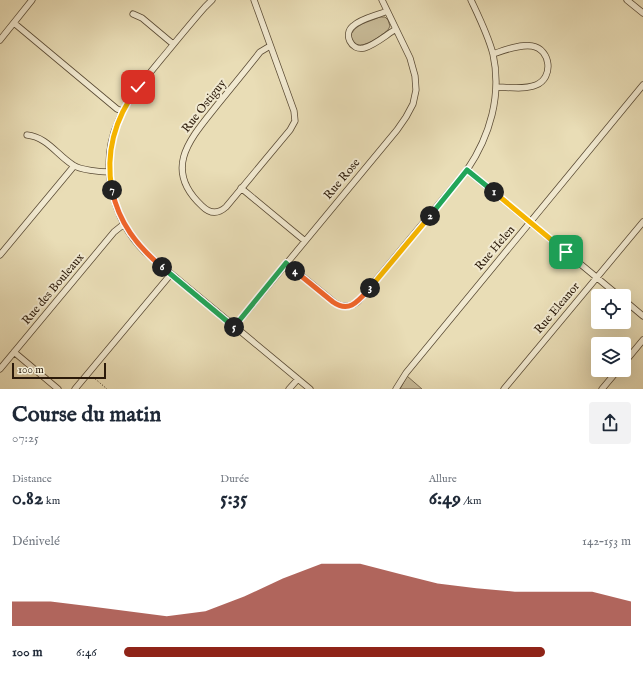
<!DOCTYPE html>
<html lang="fr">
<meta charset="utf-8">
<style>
:root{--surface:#fff;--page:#f2f2f3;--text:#1f2937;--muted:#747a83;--accent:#8f2418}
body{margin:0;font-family:"IM FELL English",serif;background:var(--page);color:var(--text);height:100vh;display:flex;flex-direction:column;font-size:15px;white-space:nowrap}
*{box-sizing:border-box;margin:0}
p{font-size:13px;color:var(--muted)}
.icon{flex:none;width:22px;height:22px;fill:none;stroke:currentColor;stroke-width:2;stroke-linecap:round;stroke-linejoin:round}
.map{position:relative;height:389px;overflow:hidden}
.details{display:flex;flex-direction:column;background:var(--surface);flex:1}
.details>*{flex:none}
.controls{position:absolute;left:591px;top:289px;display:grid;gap:8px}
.controls a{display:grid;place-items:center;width:40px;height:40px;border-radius:4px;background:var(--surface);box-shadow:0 4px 16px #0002;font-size:20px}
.scale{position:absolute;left:12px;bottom:10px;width:94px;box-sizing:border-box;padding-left:4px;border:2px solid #2b1a0a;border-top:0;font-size:11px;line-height:14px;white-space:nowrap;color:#2b1a0a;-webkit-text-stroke:3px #f1e9d0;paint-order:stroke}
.pin{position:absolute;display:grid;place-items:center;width:34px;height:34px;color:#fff;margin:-17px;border-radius:8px;box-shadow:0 2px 6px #0006}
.km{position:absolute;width:20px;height:20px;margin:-10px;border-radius:50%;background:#222;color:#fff;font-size:11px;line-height:20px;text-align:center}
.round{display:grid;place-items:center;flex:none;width:42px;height:42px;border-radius:4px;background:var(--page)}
.head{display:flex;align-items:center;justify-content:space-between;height:68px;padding:0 12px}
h1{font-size:22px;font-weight:800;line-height:30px}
.metrics{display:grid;grid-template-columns:repeat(3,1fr);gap:6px;height:68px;padding:4px 12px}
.metrics div{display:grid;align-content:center}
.metrics b{font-size:20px;font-weight:800}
.metrics small{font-size:11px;font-weight:400}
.metrics p{font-size:11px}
.chart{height:112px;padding:8px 12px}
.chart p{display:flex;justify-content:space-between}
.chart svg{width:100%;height:72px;margin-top:4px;fill:var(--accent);opacity:.7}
ul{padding:0 12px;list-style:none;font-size:13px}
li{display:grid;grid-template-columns:64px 48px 1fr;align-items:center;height:30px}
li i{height:10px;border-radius:5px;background:var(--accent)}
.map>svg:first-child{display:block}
.green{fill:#c9bc99;stroke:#7a6b52}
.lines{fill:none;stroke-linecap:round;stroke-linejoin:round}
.minor-casing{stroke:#5a4b35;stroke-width:7}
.path{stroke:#2b1a0a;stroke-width:1;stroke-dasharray:1 2;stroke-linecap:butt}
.minor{stroke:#f1e9d0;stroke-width:5.5}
.split-1-casing{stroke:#fff;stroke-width:8}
.split-2-casing{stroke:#fff;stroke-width:8}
.split-3-casing{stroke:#fff;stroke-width:8}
.split-4-casing{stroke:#fff;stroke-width:8}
.split-5-casing{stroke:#fff;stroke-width:8}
.split-6-casing{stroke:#fff;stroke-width:8}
.split-7-casing{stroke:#fff;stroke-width:8}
.split-8-casing{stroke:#fff;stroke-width:8}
.split-1{stroke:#f5b400;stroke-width:5}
.split-2{stroke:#22a559;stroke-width:5}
.split-3{stroke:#f5b400;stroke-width:5}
.split-4{stroke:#f0652b;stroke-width:5}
.split-5{stroke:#22a559;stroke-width:5}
.split-6{stroke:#22a559;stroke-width:5}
.split-7{stroke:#f0652b;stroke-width:5}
.split-8{stroke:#f5b400;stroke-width:5}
.labels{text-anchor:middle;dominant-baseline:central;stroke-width:4;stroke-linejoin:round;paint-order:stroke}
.street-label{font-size:12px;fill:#2b1a0a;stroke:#f1e9d0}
</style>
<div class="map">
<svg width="643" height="389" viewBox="0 0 643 389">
<rect width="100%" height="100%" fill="#e9ddb6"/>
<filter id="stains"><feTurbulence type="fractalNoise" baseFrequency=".005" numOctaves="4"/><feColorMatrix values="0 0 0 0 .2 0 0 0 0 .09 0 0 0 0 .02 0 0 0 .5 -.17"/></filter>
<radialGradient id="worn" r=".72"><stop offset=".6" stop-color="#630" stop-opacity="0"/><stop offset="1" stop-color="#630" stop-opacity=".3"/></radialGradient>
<path class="green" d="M380,17H385L388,20L390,26L388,30C379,37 367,47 355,45L350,38C353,24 369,22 380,17Z
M407,376L422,389H400Z"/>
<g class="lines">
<g class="minor-casing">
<path id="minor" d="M212,0L205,7C189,25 174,44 158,63C125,103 100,136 112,191C117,214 128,235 145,252L310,389
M254,0L294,111L295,121L290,130L226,207C217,215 209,213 202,206C161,168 192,137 218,104C232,87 246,70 260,52L270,46
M627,0L643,13
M387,11C376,16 362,18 353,26C343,34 351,51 364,48C375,45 386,35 396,29
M133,14L142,18L173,44
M14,23L117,109L122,111
M0,40L32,0
M493,54C504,50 520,44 532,46C551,49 554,78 536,85C524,90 508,87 496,87
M27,135C47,137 57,155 73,165C80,170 101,172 110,172
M467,170L619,296
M241,188L305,241
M0,255L74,166
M286,263L335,303C346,309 355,306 362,297L467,170C490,136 502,95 493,54C488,35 479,17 471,0
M624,300L643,316
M234,327L397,130L406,117L413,104L416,90L415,76L410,58L382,0
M14,352L58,389
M624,363L643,340
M0,369L114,232L124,224
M75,389L171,274
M289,389L298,379
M396,389L406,373L643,85
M504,389L643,222
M602,389L618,370"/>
</g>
<path class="path" d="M93,377L107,389"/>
<use href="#minor" class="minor"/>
</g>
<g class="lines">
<g class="split-1-casing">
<path id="split-1" d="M494,192L566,252"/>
</g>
<g class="split-2-casing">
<path id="split-2" d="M430,216L467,170L494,192"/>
</g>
<g class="split-3-casing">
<path id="split-3" d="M370,288L430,216"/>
</g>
<g class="split-4-casing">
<path id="split-4" d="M295,271L333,302C350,314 359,300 370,288"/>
</g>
<g class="split-5-casing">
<path id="split-5" d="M234,327L286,263L295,271"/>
</g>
<g class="split-6-casing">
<path id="split-6" d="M162,267L234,327"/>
</g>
<g class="split-7-casing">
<path id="split-7" d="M112,190C119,223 137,246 162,267"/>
</g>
<g class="split-8-casing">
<path id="split-8" d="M112,190C105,152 115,118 138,87"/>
</g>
<use href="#split-1" class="split-1"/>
<use href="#split-2" class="split-2"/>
<use href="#split-3" class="split-3"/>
<use href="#split-4" class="split-4"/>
<use href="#split-5" class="split-5"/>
<use href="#split-6" class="split-6"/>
<use href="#split-7" class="split-7"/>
<use href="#split-8" class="split-8"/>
</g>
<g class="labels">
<g class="street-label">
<text transform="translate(204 106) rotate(-52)">Rue Ostiguy</text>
<text transform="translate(342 179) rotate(-50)">Rue Rose</text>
<text transform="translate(495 248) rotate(-50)">Rue Helen</text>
<text transform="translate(53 289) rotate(-50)">Rue des Bouleaux</text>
<text transform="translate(557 308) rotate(-50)">Rue Eleanor</text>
</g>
</g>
<rect width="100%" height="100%" filter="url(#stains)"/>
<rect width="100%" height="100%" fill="url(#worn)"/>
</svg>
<div class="controls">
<a><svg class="icon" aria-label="locate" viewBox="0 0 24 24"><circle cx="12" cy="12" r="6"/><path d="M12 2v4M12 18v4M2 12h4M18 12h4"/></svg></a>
<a><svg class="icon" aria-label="layers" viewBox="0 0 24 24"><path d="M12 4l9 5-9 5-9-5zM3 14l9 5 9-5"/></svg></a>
</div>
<div class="scale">100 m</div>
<div class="pin" style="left:566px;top:252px;background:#1e9e55"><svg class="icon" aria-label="arrive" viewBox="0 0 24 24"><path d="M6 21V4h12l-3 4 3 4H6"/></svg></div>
<div class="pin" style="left:138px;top:87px;background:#d93025"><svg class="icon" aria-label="check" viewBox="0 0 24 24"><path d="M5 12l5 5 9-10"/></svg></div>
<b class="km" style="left:494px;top:192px">1</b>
<b class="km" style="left:430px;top:216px">2</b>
<b class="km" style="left:370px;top:288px">3</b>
<b class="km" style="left:295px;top:271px">4</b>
<b class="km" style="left:234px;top:327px">5</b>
<b class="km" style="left:162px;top:267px">6</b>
<b class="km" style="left:112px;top:190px">7</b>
</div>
<section class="details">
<div class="head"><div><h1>Course du matin</h1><p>07:25</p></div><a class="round"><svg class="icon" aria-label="share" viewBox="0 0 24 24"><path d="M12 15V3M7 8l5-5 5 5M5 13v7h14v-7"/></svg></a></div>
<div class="metrics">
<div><p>Distance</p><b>0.82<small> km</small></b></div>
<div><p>Durée</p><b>5:35</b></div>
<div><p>Allure</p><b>6:49<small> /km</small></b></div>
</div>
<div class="chart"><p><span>Dénivelé</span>142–153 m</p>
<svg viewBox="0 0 160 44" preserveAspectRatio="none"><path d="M0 44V29L10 29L20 32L30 35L40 38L50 35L60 26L70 15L80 6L90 6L100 12L110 18L120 21L130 23L140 23L150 23L160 29V44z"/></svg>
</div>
<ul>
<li><b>100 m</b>6:46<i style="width:83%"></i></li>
</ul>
</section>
